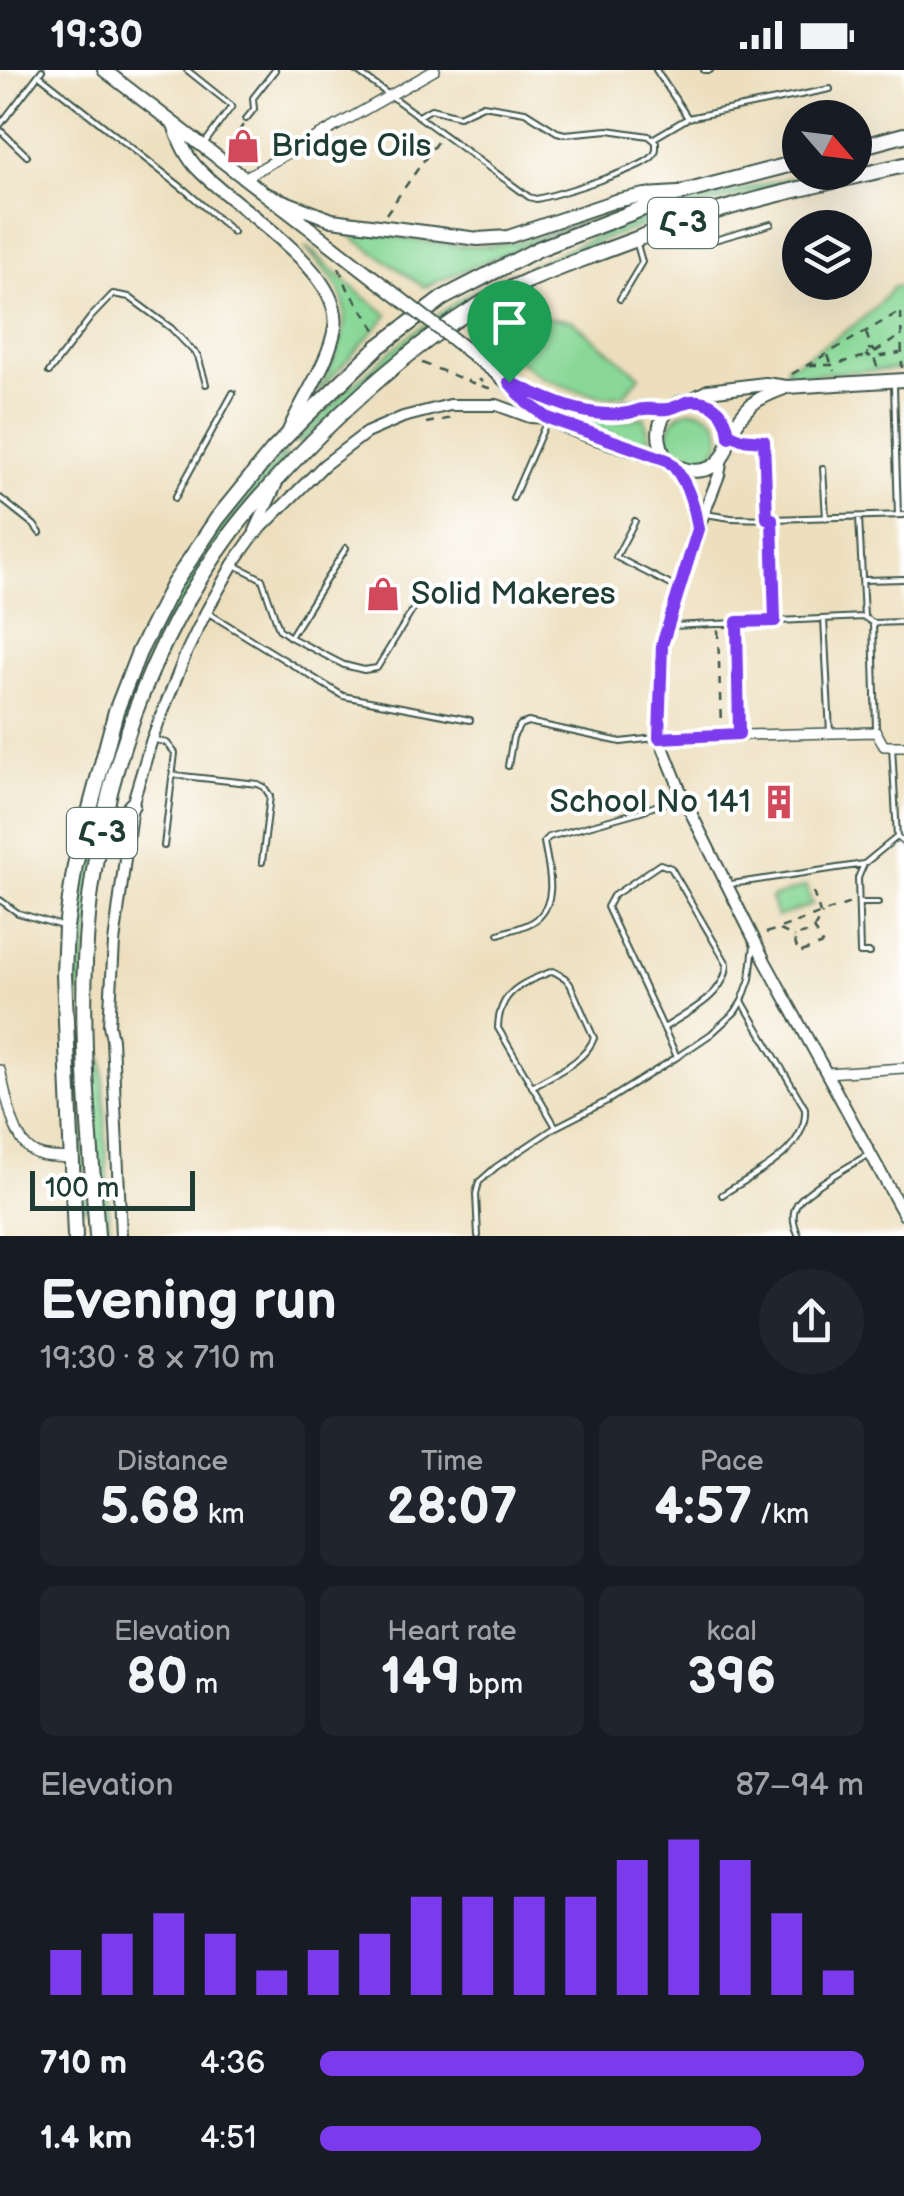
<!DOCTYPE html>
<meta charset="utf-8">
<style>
:root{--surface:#171b24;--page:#20242c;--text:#f1f3f6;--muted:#9ea1a6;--accent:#7c3aed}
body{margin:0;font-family:"Balsamiq Sans","Noto Sans Armenian",sans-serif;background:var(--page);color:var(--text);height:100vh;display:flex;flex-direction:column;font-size:38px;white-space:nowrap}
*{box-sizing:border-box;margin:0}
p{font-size:32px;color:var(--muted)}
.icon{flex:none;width:55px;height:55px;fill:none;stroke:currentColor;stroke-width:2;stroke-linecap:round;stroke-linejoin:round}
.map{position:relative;height:1166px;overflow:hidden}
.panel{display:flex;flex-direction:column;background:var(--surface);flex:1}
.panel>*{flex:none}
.needle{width:65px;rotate:118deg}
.tools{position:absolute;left:782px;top:30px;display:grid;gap:20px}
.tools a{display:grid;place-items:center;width:90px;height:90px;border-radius:50%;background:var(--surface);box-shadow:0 10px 40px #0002;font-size:50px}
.scale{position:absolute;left:30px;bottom:25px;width:165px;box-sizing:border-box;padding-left:10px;border:5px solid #1f3d34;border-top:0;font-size:28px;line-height:35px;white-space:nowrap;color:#1f3d34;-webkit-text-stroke:8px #fff;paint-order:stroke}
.pin{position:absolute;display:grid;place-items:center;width:85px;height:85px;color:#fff;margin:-102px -42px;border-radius:50% 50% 50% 0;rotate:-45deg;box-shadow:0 0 10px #0007}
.pin .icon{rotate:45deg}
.round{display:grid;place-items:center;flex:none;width:105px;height:105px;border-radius:52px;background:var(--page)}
.summary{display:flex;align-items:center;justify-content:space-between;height:170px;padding:0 40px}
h1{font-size:55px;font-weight:700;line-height:75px}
.stats{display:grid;grid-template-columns:repeat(3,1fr);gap:15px;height:170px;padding:10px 40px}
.stats div{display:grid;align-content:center;border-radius:15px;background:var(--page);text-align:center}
.stats b{font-size:50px;font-weight:700}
.stats small{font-size:28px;font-weight:400}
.stats p{font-size:28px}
.chart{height:280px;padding:20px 40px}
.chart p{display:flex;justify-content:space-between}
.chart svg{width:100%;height:180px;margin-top:10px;stroke:var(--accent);stroke-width:6}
ul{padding:0 40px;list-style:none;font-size:32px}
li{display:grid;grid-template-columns:160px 120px 1fr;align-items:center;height:75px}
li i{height:25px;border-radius:12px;background:var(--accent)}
.status{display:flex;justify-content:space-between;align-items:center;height:70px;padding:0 50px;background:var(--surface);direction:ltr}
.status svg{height:28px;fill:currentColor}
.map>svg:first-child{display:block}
.green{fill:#89d897;stroke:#548a66;stroke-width:2.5}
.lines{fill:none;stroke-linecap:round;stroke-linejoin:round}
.service-casing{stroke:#3e5549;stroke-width:8}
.minor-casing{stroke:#3e5549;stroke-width:12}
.tertiary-casing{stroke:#3e5549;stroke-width:14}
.secondary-casing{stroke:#3e5549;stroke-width:16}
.primary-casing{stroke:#3e5549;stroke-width:18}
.path{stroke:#3e5549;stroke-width:2.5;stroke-dasharray:8 8;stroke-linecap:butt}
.service{stroke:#fff;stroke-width:4}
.minor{stroke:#fff;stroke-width:9}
.tertiary{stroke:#fff;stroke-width:10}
.secondary{stroke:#fff;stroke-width:12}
.primary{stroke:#fff;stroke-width:14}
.secondary-bridge-casing{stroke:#3e5549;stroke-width:16;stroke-linecap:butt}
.secondary-bridge{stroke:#fff;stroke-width:12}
.route-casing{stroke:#fff;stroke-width:20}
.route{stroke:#7c3aed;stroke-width:12}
.labels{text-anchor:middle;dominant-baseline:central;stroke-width:8;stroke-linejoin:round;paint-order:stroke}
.shield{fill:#fff;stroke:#627771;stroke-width:2.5}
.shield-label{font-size:30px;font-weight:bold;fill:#1f3d34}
.poi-label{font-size:32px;fill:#1f3d34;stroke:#fff;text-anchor:start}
</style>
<div class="status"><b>19:30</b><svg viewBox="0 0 49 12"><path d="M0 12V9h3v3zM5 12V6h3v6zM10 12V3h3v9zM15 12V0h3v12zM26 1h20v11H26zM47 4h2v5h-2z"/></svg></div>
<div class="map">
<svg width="904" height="1166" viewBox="0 0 904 1166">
<rect width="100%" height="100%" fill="#fff"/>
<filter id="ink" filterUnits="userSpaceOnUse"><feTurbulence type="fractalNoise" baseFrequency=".01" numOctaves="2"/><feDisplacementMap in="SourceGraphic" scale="20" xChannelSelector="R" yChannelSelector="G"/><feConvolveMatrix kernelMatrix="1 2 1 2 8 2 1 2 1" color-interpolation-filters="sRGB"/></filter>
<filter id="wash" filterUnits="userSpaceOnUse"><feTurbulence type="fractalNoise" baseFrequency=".0048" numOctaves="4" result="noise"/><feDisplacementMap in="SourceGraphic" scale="40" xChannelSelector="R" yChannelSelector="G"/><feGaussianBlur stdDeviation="2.25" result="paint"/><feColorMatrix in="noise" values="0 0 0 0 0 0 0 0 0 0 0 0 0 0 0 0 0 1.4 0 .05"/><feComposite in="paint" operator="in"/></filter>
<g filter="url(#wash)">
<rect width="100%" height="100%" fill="#eddfbe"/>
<path class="green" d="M810,103H836L699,136L602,170L469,231L382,297L302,373L297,372L298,369L347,320L405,269L464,226L600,164L698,130Z
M623,135L424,217L338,157C384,164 450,180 495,175C536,171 583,149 623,135Z
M305,178H308L359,223L388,245L315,326C332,298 355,254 340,222C332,205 318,192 305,178Z
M893,217H904V299L787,305V294L797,292C832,270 868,251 893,217Z
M531,246L571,250L640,306L624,325L606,327L575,320L543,308L502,278Z
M668 366a26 26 0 1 1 52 0a26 26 0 1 1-52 0Z
M575,346L620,351L644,347L654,380L579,353Z
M286,384V389L229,457L124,659L78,933H72C73,782 112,626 193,498C218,457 250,421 282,385Z
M806,816L812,835L777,847L771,828Z
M77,976L79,981L87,1138H81L74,981Z
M91,990H103L109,1158L101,1156Z"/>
</g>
<g filter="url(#ink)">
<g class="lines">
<g class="service-casing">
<path id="service" d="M187,0L232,36L204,74
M355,0L529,127L536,129C556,125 641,99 652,87C657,82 656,78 656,72L649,66L608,60L565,64L557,62L525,42L483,35L459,46L431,39L419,46
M656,0L688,48
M704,0H710
M39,5L185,120L233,162
M246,49L254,39L253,28L275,0
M0,55L42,0
M0,60L27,86
M654,68L688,48L830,19
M706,149L711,171L771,154
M620,229L642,192L637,174
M49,302L91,247L113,224L129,227L171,258L198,286L206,314
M894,316L898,445
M733,364L741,369L764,371L767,449
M823,398L826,448
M0,428L34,455L40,463
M175,428L233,323
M513,428L546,353
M705,444L731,448L772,449L775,551
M859,447L864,547
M772,449L904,445
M635,451L616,487L671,515L679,516
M233,494L262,509L279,559L290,567L344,595L364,600L377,598L422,525
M864,510L904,509
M210,544L343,626L470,650
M824,549L830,663
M873,553L876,659
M737,554L739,664
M671,556L864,547L873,553L904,552
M290,567L346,478
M156,670L167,673L175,683L164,776
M892,676L897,767L904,772
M508,696L513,667L520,655L528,652L621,672L655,668
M173,705L258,714L264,717L270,726L262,792
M731,814L864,794
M0,830L18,843L62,856
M859,833H878
M499,864C510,860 528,857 537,849C559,830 548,796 544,772L549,767L638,742L679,728
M870,883H860L858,808L864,794L897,767
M664,958C688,942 726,925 727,894L671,798L660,794L613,826L607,837L677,987
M532,1017C553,1004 585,992 594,968L570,914L565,908L553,901C523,913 499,920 498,958L556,1057
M722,1125C753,1104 808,1082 805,1038L742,931
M478,1166L476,1124L479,1112L496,1097L556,1057L607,1031L677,987L711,964L735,942L742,931L750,909L754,875
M799,1166C794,1156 791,1144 797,1134C805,1120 851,1095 866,1086"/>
</g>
<g class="minor-casing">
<path id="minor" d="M244,108L435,0
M659,667L876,662L884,676H904
M0,1000C6,1022 12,1068 32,1081C42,1088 58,1087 70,1088
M826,1003L904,998"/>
</g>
<g class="tertiary-casing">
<path id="tertiary" d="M722,388L719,405L698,459L662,575L659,667L683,727L765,891L904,1145
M673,395L691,429L697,458
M255,461L277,413
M121,1166L112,969L109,955L114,873L132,735L152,669L187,581L206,542L233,494L253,466L324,395L366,363L403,347L450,335H497L530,347L547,348"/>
</g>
<g class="secondary-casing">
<path id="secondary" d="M104,0L316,163
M174,54C179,71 186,87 199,100C234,137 344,201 335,257C329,294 303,327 289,361
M265,124L332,150L478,169L508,167L615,131L645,125L678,123
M495,302C514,316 527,337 548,348C580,366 631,378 667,390C684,404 710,406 723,386C728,377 731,365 728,355C714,308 634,331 667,390
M513,314C543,327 572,341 605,343C619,344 631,340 645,338C653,338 661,339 669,339
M693,329L708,321L765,314L787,317L904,310
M730,365C745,336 754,329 784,318"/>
</g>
<g class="primary-casing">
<path id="primary" d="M855,78L904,65
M103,771L132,735
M75,1166L64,904L66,857L75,795L116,641L139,582L173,515L217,449L274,379L304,348L378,277L443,228L538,179L685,122L800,92
M97,1166C90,1060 78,952 88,846C102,710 149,573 231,463C258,427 291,393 323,361C368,317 417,274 471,240C509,216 554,200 596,184C632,171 667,157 704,145C769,124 837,111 904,95"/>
</g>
<path class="path" d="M230,75L243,55
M386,144L439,69
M339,198L348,219L377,261
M866,263L872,279
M868,279L874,280V287L867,286Z
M875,282L900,266
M828,285L834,301
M422,293L478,315L489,318L479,309
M809,295H832L867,286
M877,297L874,287L900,283
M792,304L901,241L902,298
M426,353L457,347
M718,560L721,657
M813,822L820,843
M814,858L822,874L799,883L794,870L801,864L812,862L822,844
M780,860L795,867
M766,863L853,832"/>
<use href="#service" class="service"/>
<use href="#minor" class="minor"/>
<use href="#tertiary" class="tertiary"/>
<use href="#secondary" class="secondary"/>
<use href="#primary" class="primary"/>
<g class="secondary-bridge-casing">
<path id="secondary-bridge" d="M316,163L495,302"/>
</g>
<use href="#secondary-bridge" class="secondary-bridge"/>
</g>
</g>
<g class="lines" filter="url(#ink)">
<g class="route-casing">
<path id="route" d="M509,312C546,328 586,350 628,343C634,342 638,339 644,339C651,338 659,340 667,339C681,337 688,327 704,332C721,337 728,351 729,367L731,364L741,369L764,371L767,448L772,449L775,551L737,552L739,664L659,668L662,575L698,459C695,436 685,405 667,390L548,348L527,333Z"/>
</g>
<use href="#route" class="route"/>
</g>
<defs>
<g id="shop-bare" transform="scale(2.7)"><path d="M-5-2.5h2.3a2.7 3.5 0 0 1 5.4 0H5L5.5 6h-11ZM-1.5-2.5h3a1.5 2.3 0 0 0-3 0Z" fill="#d1495b" stroke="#fff" stroke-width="2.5" paint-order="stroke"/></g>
<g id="building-bare" transform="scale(2.7)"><path d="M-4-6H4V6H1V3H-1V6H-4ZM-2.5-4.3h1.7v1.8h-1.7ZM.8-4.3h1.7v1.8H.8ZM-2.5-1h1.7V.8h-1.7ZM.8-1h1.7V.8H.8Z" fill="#d1495b" stroke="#fff" stroke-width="2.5" paint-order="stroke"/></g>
</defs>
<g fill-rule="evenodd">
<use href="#shop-bare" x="243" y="76"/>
<use href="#shop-bare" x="383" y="524"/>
<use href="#building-bare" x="779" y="732"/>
</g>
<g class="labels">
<g class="shield">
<rect x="648" y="128" width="70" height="50" rx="8"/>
<rect x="67" y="738" width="70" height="50" rx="8"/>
</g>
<g class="shield-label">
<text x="683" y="153">Հ-3</text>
<text x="102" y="763">Հ-3</text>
</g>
<g class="poi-label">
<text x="271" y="76">Bridge Oils</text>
<text x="411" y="524">Solid Makeres</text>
<text x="751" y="732" text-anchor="end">School No 141</text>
</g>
</g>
</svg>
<div class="tools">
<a><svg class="needle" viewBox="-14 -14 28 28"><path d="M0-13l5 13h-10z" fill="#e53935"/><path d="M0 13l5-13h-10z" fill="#9ea1a6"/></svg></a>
<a><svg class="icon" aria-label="layers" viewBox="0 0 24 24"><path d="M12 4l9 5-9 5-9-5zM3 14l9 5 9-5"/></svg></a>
</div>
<div class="scale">100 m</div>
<div class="pin" style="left:509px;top:312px;background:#1e9e55"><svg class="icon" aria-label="arrive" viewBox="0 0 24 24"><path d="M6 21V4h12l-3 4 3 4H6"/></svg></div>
</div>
<section class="panel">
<div class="summary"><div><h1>Evening run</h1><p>19:30 · 8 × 710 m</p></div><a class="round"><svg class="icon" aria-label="share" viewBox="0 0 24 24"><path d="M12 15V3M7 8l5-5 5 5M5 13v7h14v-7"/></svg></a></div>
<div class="stats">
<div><p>Distance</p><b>5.68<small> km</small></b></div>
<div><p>Time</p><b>28:07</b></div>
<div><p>Pace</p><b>4:57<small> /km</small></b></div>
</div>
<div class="stats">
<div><p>Elevation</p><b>80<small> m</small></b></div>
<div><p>Heart rate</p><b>149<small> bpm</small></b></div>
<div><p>kcal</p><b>396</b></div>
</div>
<div class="chart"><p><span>Elevation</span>87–94 m</p>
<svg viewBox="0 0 160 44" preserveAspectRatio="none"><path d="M5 44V33M15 44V29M25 44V24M35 44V29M45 44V38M55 44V33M65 44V29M75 44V20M85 44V20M95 44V20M105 44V20M115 44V11M125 44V6M135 44V11M145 44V24M155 44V38"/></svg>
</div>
<ul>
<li><b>710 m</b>4:36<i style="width:100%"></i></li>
<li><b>1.4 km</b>4:51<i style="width:81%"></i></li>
</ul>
</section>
